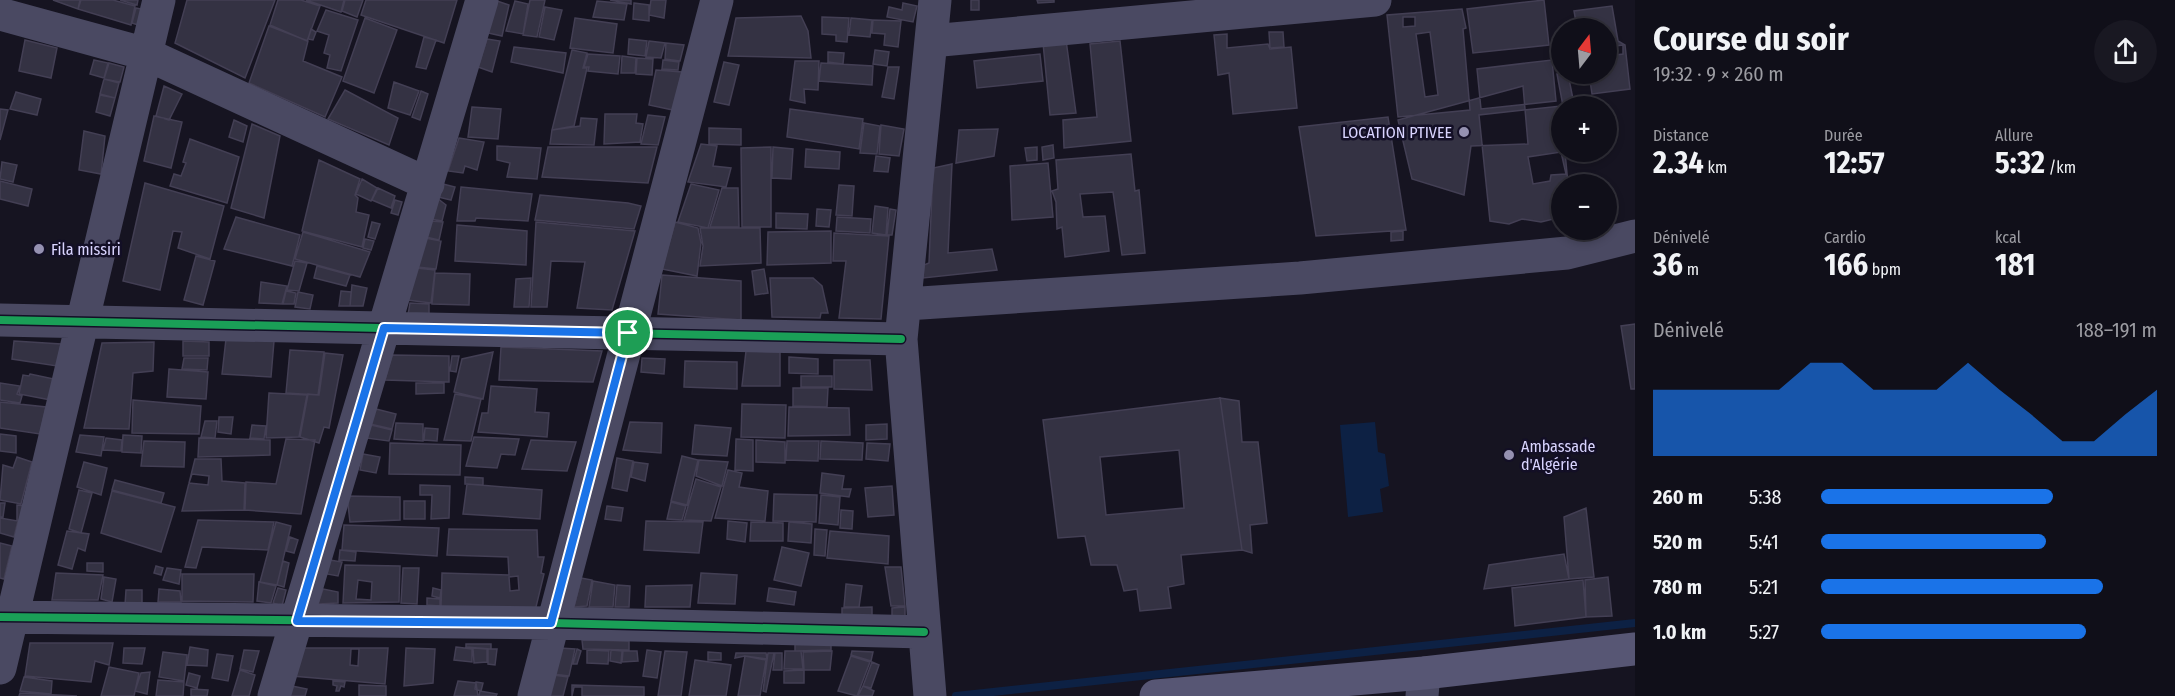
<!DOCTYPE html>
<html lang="fr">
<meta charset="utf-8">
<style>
:root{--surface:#100f19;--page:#191822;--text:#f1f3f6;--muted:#9c9ca2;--line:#302f38;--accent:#1a73e8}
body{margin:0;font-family:"Fira Sans Condensed",sans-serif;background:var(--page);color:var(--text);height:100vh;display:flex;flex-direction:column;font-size:22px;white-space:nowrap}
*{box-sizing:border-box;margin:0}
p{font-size:20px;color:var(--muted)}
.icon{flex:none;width:33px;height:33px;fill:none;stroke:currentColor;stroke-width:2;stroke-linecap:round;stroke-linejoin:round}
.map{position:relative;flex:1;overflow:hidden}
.drawer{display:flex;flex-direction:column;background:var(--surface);width:540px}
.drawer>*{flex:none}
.needle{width:39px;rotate:16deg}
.fabs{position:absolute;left:1551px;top:18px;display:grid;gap:12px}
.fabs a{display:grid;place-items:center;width:66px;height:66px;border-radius:50%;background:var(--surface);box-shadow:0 3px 9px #0003,0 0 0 2px var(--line);font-size:30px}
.pin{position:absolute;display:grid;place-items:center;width:51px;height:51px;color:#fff;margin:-26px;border:3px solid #fff;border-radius:50%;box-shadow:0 2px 6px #0007}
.round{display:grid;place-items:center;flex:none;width:63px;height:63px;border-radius:32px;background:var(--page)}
.head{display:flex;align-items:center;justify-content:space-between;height:102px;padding:0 18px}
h1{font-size:33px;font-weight:700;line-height:45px}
.metrics{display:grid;grid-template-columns:repeat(3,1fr);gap:9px;height:102px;padding:6px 18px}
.metrics div{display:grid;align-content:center}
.metrics b{font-size:30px;font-weight:700}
.metrics small{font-size:16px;font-weight:400}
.metrics p{font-size:16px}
.chart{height:168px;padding:12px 18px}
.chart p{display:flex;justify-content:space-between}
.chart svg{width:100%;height:108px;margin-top:6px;fill:var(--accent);opacity:.7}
ul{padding:0 18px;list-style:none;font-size:20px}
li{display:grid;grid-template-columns:96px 72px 1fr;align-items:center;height:45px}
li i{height:15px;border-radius:8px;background:var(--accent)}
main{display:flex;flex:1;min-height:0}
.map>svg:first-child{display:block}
.water{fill:#0d2144}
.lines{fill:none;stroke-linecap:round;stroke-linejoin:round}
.stream{stroke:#0d2144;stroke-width:8}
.building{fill:#343243;stroke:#433f54;stroke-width:1.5;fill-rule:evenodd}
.street{stroke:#4a4962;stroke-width:33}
.secondary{stroke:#575674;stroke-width:33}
.cycleway-casing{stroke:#130f26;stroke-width:11}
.cycleway{stroke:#1a9f57;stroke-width:8}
.route-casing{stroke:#fff;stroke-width:12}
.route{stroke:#1a73e8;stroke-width:8}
.poi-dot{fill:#9591b1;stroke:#130f26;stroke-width:2}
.labels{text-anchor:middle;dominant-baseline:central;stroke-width:5;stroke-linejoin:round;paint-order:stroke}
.poi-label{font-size:16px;fill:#d9d4ff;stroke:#130f26;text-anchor:start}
</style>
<main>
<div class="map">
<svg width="1635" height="696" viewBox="0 0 1635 696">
<rect width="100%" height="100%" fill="#161421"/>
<path class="water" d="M1375,422L1378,452L1385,454L1389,486L1380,489L1383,512L1348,517L1340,425Z"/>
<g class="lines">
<path class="stream" d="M956,696L1635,623"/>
</g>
<path class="building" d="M53,0H80L78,9Z
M81,0H113L135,6L131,25L78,9Z
M120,0H138L137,5Z
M187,0H275L245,78L175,43Z
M278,0H301L320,6L307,41L270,25Z
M306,0H344L341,12Z
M345,0H363L357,17L342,11Z
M366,0H457L444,43L361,15Z
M530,0H545L537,37L523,35Z
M610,0H631V4Z
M651,0H666L664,18L649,15Z
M971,0H979V10H971Z
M1037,0H1054V2L1038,3Z
M1544,0L1549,45L1473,53L1467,9Z
M497,1L509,5L502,36L488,33Z
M515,1L528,4L523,34L506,31Z
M597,1L627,4L624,20L593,17Z
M634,3L649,5V21L633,19Z
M903,3L917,6L913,22L887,17L889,7L902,10Z
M1612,6L1618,41L1625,45L1630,89L1592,94L1589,74H1606V28H1577L1574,11ZM1623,45V54L1608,56L1607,47Z
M545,7L562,10L554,40L539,37Z
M136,8L146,10L141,26L132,23Z
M1462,9L1466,28L1463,29L1470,110L1398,117L1387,15ZM1403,17H1415V26L1403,27ZM1430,32L1438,95L1425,97L1416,34Z
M326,10L358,20L341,71L327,68L330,55L324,53L329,35L317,31Z
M801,16L808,31L811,58L728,56L736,18Z
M822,17L849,18L847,42L836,41V35L822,34Z
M365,18L397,30L374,93L343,81Z
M575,18L617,24L613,53L570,48Z
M851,18L872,20L870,37L849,35Z
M873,20L901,21L898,47L884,45L885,34L872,33Z
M269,26L308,41L303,61L342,77L325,117L249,83Z
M311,29L316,32L313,40L308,39Z
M1269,32H1283L1284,47L1270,48Z
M1227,34V48L1268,44L1270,49L1291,47L1297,108L1233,114L1229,73L1218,75L1214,35Z
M424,37L436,40L426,69L416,67Z
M487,39L500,41L492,72L478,67Z
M629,39L647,41L645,56L628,54Z
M25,40L57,48L51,78L19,71Z
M1066,40L1076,113L1050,115L1043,43Z
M649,41L665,43L661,58L646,57Z
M1120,41L1131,141L1064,148L1063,120L1097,117L1090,44Z
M666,43L684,45L680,61L665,59Z
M514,47L566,53L563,73L511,62Z
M572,50L587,53L583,68H587L574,126L552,130Z
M875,50L889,52L887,66L873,64Z
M828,52L844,53L843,64L828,62Z
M588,54L620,56L618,74L588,71L589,67H584Z
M1040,54L1043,81L977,88L974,61Z
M622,56L636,58L635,73H621Z
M637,58L653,59L652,75L636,74Z
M94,60L108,63L104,78L90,74Z
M663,60L679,62L678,70L662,69Z
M1552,60L1556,101L1481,109L1477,69Z
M795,61H819L818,90L804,89L805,103L790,100Z
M724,62L739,65L729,105L714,102Z
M109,63L124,67L120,82L104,79Z
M821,63L873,66L872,85L819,81Z
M888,67H899L894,99L882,97Z
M656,70L682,72L673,110L649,105Z
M1557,74H1568L1574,104L1563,106Z
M104,79L119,83L115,98L100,94Z
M394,82L419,91L410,115L388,108Z
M164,86L182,94L169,120L156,116Z
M1523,86L1528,144L1471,146L1464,195L1412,179L1398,120Z
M345,90L398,118L389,145L328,119Z
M421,91L428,94L420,120L412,117Z
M16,92L41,99L37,115L10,109Z
M100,95L115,98L110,116L96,112Z
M1561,106L1562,152H1565L1568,184H1562V217L1541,222L1522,219L1509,224L1490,221L1479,115ZM1561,152L1566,174L1551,175L1550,181L1533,184L1528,157Z
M472,107L501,109L498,139L468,137Z
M0,109L8,110L0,140Z
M790,109L863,119L859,149L787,137Z
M605,114H637L636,123L643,124L640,142L604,144Z
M648,115L665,117L658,145L641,144Z
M154,116L182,122L171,168L144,161Z
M1388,117L1406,230L1316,236L1299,127Z
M581,118L597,119L594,145L550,144L552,130L580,126Z
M234,120L247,126L243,142L229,137Z
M864,123L880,126L877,154L860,153Z
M252,124L280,136L264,218L231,208Z
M881,125L904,129L899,156L879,154Z
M709,128L741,129V145L709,144Z
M998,129L994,156L956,163L959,130Z
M84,131L105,136L101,174L79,170Z
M459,138L484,142L477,170L465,166L463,173L448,171Z
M190,139L239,157L227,203L170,186L174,174L181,176L186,163L183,162Z
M701,144L717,146L713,166L731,168L726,187L688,182Z
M1053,145L1054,158L1043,160L1042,147Z
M497,146L541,148L537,179L507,177L510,163L497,160Z
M548,147H657L648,183L542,177Z
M771,147V227H742L741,148Z
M773,147L793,149L791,179L772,178Z
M1037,147V160L1027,161L1025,148Z
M806,149L840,152L839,169L805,167Z
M1131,154L1135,191L1139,190L1145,253L1122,255L1113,192L1080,194L1083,217L1105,216L1109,251L1065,257L1062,227L1057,229L1056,202L1052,191L1058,189L1056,160Z
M876,156L890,158L888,172L874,171Z
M319,160L360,179L355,195L358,198L356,212L369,215L362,247L302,231Z
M2,162L17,165L13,182L0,179Z
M1048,163L1053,217L1012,220L1010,166Z
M952,164L948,253L992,249L997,270L923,278L924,265L929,263L933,168Z
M362,179L377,188L371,201L356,194Z
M0,181L32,189L28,206L0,199Z
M145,183L224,206L210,259L178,248L182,232L173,231L160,290L123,281Z
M443,184L455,187L451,200L438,197Z
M691,184L719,190L708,228L678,222Z
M839,185L854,186L852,216L836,215Z
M461,187L532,194L528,221L476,218L475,221H457Z
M378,188L395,196L391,208L372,200Z
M722,188H738L739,227H710Z
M540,195L628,203L641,206L634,229L535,220Z
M437,198L446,205L442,221L431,219Z
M395,200L402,202L398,215L391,213Z
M875,206L888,208L886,235L872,233Z
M817,209L831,210L829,227L816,226Z
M890,209L896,210L892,235H887Z
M776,213L808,214L807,229L776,228Z
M236,217L300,235L292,266L224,249Z
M837,217L871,219L870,233L836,231Z
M431,221L443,222L439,240L426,237Z
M372,222L380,224L375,239L368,237Z
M536,222L635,231L612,310L577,308L585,262L551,261L547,307H531Z
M675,222L698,228L701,243L697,276L662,269Z
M457,225L527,231L526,265L455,261Z
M700,228H760L761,263L700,266L703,246Z
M831,231V263L767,265L768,232Z
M1403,231V240L1391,241V232Z
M303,232L370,252L360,277L295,259Z
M834,233L889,236L881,319L839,318L846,261H833Z
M425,238L441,241L436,269L417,267Z
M365,239L374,241L371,250L363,248Z
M196,256L215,261L203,305L184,300Z
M295,261L307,263L299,291L287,290Z
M317,266L350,275L346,286L314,278Z
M416,268L435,270L431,303L407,300Z
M764,269L768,293L755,295L752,271Z
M435,273L470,274L469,305L432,304Z
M662,275L741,281V320L658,314Z
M531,278L529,307H514L516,279Z
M770,278H813L822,286L828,313H821L820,318L772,317Z
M261,282L287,286L282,304L259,303Z
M352,285L367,288L363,306H350Z
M286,291L296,293L294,304H283Z
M341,291L351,292L350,306H339Z
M298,292L313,295L310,309L295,307Z
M410,303L429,304V317L408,315Z
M1635,324V389H1631L1621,326Z
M226,339L274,341L271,377L222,374Z
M14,341L61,344L57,366L12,359Z
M183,341L209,342V356H183Z
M154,342L153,371L133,373L129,429L84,428L102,343Z
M501,347L602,351L593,382L499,380Z
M290,350L324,352L318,395L286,393Z
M746,351L780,352V386H742Z
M493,352L483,399L454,392L462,359Z
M325,353L343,355L329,428L324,427L319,443L300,437L308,394L319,395Z
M392,355L449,356V382L385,380Z
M452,356H459L456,372L450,371Z
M789,357L818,359V374L789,373Z
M184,358H208L207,370L182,369Z
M642,358L665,359L664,374L641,372Z
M834,360H870L872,390L834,389Z
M685,361L737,362V389L684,387Z
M169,369L208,372L206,399L167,397Z
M30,374L54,379L51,400L19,394L23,375L29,376Z
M801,376H832V387H801Z
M0,383L20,386L17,394L22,396L20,403L0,400Z
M416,383H444V393L416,394Z
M491,386L537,389L535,412L549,413L547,437L478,432L482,413H488Z
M793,388H828L827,407L793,406Z
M269,393L307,395L299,437L266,438Z
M455,394L481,399L471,441L444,440Z
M1220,398L1242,550L1181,555L1184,584L1168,587L1171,608L1140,611L1137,589L1124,591L1117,565H1091L1085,536L1058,538L1043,420ZM1179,450L1184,508L1106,515L1100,457Z
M1220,398L1239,401L1242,442H1258L1267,523L1250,525L1252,553L1242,550Z
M133,400L201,406L199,434L132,433Z
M0,402L46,407L40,434L0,428Z
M742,404L786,405L785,438L741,437Z
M789,407L849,408L850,435L788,436Z
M376,409L396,414L392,429L370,424Z
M219,417H233L231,434L218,432Z
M205,421H217L215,438L201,437Z
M630,422L662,423L661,453L623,450Z
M396,423L423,424V441L394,439Z
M887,424V439L866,440V425Z
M252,425L266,426L264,439L250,438Z
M371,425L392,430L389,441L366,438Z
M695,425L731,428L727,456L692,454Z
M425,428L438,429L437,441L424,440Z
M0,434L16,436V453L0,451Z
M80,435L104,437L101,456L76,452Z
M123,435L142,436L141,453L122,452Z
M474,437L519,439L515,455L501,454L497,468L466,466Z
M106,438L122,440L121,451L103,450Z
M199,438L270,440V455L198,457Z
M286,439L315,440L301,514L245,510L246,482L276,484Z
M736,439L753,440V471L735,470Z
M531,440L576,442L567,471L522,469Z
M756,440L785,442V463L756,462Z
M144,441L185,442L184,467L141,466Z
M787,441H819L818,461L786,460Z
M821,441L863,443L862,460L820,459Z
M390,443L461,445L460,475L389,474Z
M867,443L890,444L888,461L866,459Z
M363,454L380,457L376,473L360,470Z
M682,456L698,460L687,505L671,501Z
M17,457L32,462L21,504L0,500L3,465L13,468Z
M617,458L633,461L627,491L612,488Z
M195,459H221L222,481L245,483L244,510L182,511ZM192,474L209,476L208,485L189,483Z
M699,460L728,462L722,486L696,476Z
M84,462L107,468L101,495L77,487Z
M634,462L648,464L645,481L631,477Z
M728,470L742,473L739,487L768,491L765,521L715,518Z
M822,473L844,476L842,489H851L849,497L820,493Z
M465,477L483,478V485L465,484Z
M696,479L721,487L711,521L684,520Z
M115,480L164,493L161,503L112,490Z
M467,484L542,490L540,519L463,514Z
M420,485L450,486L449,518L431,519L432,495H420Z
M892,486L894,515L868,517L865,488Z
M79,490L92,493L81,533L69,529Z
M112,491L175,507L161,552L101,533Z
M774,494L817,495L816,522L773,521Z
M821,495L840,497L838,525L819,523Z
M347,496L400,497V520L350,522Z
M404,501H425V519H404Z
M671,502L686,506L682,520L667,519Z
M0,503H5L3,517H0Z
M17,505L35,507L31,523L17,520Z
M607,506L623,508L621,521L605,519Z
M1586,508L1594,577L1569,579L1564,517Z
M841,510L853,511L852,529L840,528Z
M0,518L18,521L14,537L0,533Z
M198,520L274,522L268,550L202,547L196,568L185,567Z
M646,521L703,522L699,553L644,550Z
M728,521L747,523L745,542L727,539Z
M276,522L291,526L277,585L260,582Z
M751,522L783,523V541H750Z
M789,522L812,524L811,543L788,541Z
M344,525L439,528L437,556L342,550Z
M449,529L537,530L538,557H544L541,573L544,574L535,611L441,609L442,573L509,575L508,557L447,555ZM518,576L519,590L510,591L509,577Z
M815,529L827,530L825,556L814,555Z
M67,531L89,534L85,551L78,548L72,569L58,565Z
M830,531L889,536L888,564L827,558Z
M290,537L298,540L294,553L286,551Z
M0,543L12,546L4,579L0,578Z
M782,547L809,553L801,586L774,580Z
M340,550L356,552L355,561L339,560Z
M1564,554L1569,579L1484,589L1489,565Z
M330,560L342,562L338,576L327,574Z
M283,561L289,563L284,587L277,585Z
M87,563H103V572L87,571Z
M345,565L400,566L399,602L343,603ZM358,580L372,582L371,600L356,599Z
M156,566L163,568L161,575L154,573Z
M885,567H901L905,606H891Z
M167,568L181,570L179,584L163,580Z
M403,568H419L417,604L401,603Z
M56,573L103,575L98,600H52Z
M701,573L737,575L735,604L698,603Z
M182,574H254L253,602L182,601Z
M104,577L116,579L112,602L101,599Z
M1608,577L1612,616L1586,617L1585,580Z
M581,578L592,580L587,606L574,607Z
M1583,580L1586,617L1515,626L1512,588Z
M593,581L615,585L613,607H589Z
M259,582L276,586L271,603L257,601Z
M846,584L862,586L859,607H844Z
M617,585L630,586L629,607H615Z
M692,585L690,607H645L646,586Z
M278,588L286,590L282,606L273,603Z
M433,588L441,590L440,598L432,596Z
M769,588L796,592L794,605L767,601Z
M159,589L180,591L181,602H158Z
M323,589L338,592V603L318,604Z
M126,590H142V606L125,605Z
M427,598L440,599V606L427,605Z
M872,607V619H842V608Z
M905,607V621H892V608Z
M582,640L629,641V650L583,649Z
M30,643H113L109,665L95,661L91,682L25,676Z
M831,643V650L795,651V644Z
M466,644H491V649L466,647Z
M190,647L208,650L207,666L187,665Z
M456,647L472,649V662L454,660Z
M124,648H145L142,664L123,663Z
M301,648H388L385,684L292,676ZM351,649H359L358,666L350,665Z
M406,648L435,649L433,683L404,686Z
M473,648L487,649V662L474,663Z
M560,648L575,649L569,676L553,674Z
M488,649H497L495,665L488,664Z
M577,649L581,651L577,664H573Z
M244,650L259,651L253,672L240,669Z
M587,650L609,651L608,664L587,663Z
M611,650L622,651L621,663L610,661Z
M647,650L661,652L657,678L643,676Z
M623,651H637L638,661L622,662Z
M665,651L687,652L681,696H658Z
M785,651H801L803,669H784Z
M832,651L830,670H804L803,652Z
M852,651L873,652L871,661L851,655Z
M163,652L187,655L184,681L159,677Z
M708,652L721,653V660H708Z
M736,653H766L767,659L745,656L735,658Z
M768,653H774L766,692L763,691Z
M775,653H782V670H773Z
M217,654L233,656L228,681L212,678Z
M745,656L766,660L760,696H738Z
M851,656L870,662L857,696L838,691Z
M695,660L731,665L726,696H689Z
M872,662L879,665L871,688L863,686Z
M109,667L139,673L134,696H101Z
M240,670L255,675L249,696H232Z
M804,670V683H784V671Z
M150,672L147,694L135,691L141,673Z
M189,673L200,676L197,688L186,685Z
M553,675L568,677L563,696H547Z
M24,677L52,681L51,694L20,691Z
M158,680L184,682L183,696H156Z
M333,681L345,682L344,687L341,686L339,691H336L337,686L333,685Z
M458,681L476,683L478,696H454Z
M476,682L483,683L481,691L475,689Z
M359,685L386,686V696H359Z
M572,685L644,687V696H582V687H574L572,696Z
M292,686L307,689L305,696H289Z
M863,686L874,691L872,696H858Z
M191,689L208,690L207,696H191Z
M480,691L497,694L496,696H479Z
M20,693L77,696H19Z"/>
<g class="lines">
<path class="street" d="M0,14L146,54L428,184
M931,41L1375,0
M906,304L1300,278L1567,253L1635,236
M0,320L901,339
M0,617L551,623L924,632
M0,668L159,0
M274,696L482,0
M534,696L717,0
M930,696L901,339L935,0
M1422,696L1424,673"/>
<path class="secondary" d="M1156,696L1424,673L1635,649"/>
<g class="cycleway-casing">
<path id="cycleway" d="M0,320L901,339
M0,617L551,623L924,632"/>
</g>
<use href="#cycleway" class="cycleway"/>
</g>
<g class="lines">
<g class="route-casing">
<path id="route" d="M384,328L628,333L551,623L297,621Z"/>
</g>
<use href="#route" class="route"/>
</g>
<g class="poi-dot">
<circle cx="1464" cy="132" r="6"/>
<circle cx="39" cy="249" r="6"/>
<circle cx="1509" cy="455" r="6"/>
</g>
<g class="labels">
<g class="poi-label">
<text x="1452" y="132" text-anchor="end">LOCATION PTIVEE</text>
<text x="51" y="249">Fila missiri</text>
<text x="1521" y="446">Ambassade<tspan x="1521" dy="18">d'Algérie</tspan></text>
</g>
</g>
</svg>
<div class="fabs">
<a><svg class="needle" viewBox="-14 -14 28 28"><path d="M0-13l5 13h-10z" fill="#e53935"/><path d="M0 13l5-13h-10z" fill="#9c9ca2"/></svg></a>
<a>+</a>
<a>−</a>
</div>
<div class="pin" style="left:628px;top:333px;background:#1e9e55"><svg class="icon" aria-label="arrive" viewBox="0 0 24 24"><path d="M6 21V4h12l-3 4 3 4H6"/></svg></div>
</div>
<section class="drawer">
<div class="head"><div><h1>Course du soir</h1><p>19:32 · 9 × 260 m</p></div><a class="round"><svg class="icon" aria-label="share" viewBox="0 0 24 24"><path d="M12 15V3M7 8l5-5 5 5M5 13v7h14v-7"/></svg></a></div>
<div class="metrics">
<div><p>Distance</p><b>2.34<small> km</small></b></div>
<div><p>Durée</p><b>12:57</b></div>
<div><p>Allure</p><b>5:32<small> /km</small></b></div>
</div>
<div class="metrics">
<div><p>Dénivelé</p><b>36<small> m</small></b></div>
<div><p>Cardio</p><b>166<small> bpm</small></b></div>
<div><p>kcal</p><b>181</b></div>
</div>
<div class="chart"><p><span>Dénivelé</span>188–191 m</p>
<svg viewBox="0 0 160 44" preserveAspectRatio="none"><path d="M0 44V17L10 17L20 17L30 17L40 17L50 6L60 6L70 17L80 17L90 17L100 6L110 17L120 27L130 38L140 38L150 27L160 17V44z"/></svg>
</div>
<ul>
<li><b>260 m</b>5:38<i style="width:69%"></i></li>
<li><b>520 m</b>5:41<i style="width:67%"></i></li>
<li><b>780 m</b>5:21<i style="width:84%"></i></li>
<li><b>1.0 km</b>5:27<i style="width:79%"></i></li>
</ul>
</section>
</main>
